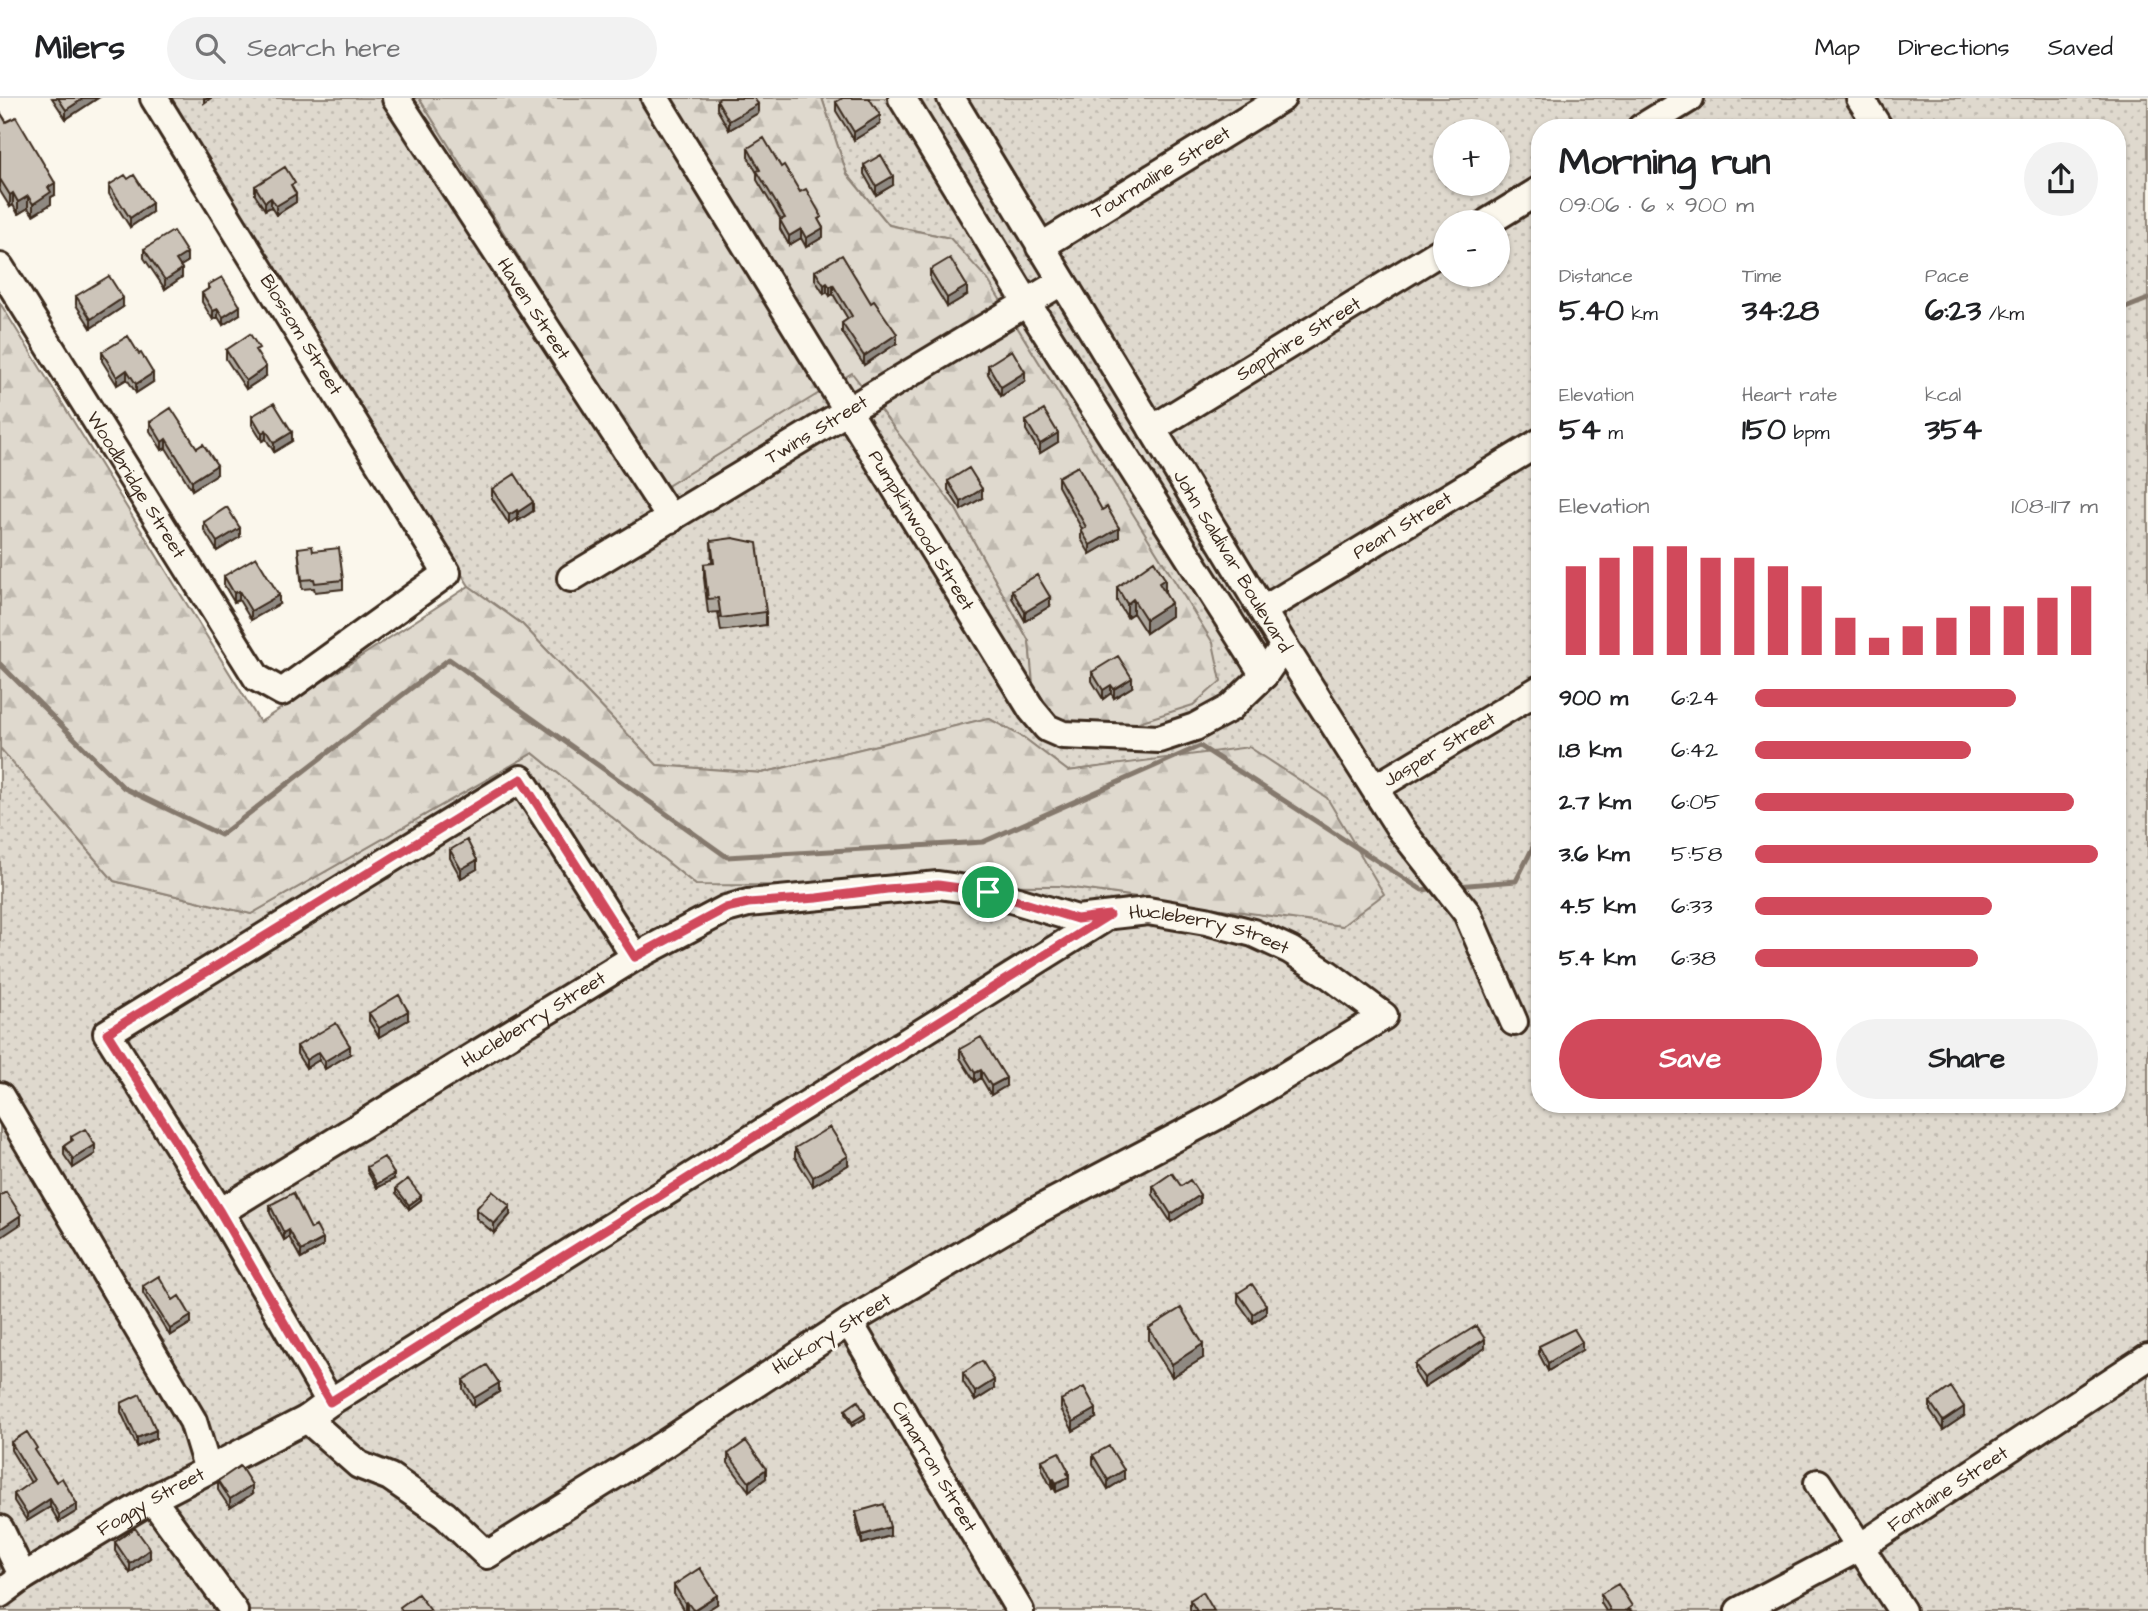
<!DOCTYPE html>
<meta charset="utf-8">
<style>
:root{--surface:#fff;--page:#f2f2f2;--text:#202124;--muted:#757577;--line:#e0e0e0;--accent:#d1495b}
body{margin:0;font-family:"Architects Daughter",sans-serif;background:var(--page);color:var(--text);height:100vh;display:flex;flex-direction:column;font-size:26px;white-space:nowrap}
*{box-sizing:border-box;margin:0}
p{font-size:23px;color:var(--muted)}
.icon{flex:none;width:38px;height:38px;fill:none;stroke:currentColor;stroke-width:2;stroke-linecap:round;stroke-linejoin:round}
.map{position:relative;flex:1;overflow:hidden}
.panel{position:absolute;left:1531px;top:21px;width:595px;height:994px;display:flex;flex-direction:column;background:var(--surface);border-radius:28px;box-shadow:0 2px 5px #0004}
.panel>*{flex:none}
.fabs{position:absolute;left:1433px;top:21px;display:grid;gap:14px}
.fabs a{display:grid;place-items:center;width:77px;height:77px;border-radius:50%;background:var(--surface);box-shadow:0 2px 5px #0004;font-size:35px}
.pin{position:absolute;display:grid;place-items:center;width:60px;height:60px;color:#fff;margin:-30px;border:4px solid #fff;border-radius:50%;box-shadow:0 2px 7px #0007}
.round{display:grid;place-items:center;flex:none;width:74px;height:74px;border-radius:37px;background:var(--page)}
.summary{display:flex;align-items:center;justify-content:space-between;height:119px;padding:0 28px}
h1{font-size:38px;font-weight:800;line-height:52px}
.metrics{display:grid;grid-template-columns:repeat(3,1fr);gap:10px;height:119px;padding:7px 28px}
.metrics div{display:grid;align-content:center}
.metrics b{font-size:30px;font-weight:800}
.metrics small{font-size:19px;font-weight:400}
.metrics p{font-size:19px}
.chart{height:196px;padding:14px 28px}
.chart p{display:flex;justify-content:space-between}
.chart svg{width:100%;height:126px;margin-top:7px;stroke:var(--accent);stroke-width:6}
.cta{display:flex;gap:14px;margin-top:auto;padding:14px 28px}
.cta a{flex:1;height:80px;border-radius:42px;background:var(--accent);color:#fff;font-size:28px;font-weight:800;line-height:80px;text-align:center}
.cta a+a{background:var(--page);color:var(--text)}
ul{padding:0 28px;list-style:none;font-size:23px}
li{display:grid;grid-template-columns:112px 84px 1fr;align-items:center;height:52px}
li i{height:18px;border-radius:9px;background:var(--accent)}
header{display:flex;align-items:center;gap:42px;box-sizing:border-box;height:98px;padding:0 35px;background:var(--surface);border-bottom:2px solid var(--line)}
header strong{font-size:33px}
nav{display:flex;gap:38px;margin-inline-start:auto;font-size:24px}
.search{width:490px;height:63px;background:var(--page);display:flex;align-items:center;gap:18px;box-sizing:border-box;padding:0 24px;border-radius:38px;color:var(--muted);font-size:26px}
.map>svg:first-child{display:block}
.grass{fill:url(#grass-dots);stroke:#8d8276;stroke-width:2;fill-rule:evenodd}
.forest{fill:url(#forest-firs);stroke:#8d8276;stroke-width:2}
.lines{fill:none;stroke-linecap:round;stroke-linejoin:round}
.stream{stroke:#85796d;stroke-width:5}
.minor-casing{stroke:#3b2a1e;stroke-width:32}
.minor{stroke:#fbf7ec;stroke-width:26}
.wall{fill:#afa99f;stroke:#3b2a1e;stroke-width:2}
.shaded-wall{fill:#8f8982;stroke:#3b2a1e;stroke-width:2}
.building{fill:#ccc4b9;stroke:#3b2a1e;stroke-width:2}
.route-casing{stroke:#fff;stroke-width:14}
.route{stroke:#d1495b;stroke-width:9}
.labels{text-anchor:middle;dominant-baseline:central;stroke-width:6;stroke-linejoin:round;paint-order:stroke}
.street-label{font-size:19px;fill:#3b2a1e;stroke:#fbf7ec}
</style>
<header>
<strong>Milers</strong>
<div class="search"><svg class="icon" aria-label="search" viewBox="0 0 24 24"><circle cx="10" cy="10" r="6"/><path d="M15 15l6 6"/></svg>Search here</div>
<nav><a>Map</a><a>Directions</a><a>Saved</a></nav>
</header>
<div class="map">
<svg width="2148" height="1513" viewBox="0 0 2148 1513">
<defs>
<pattern id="grass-dots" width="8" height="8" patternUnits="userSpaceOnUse" patternTransform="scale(1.75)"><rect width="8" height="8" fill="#dfd9ce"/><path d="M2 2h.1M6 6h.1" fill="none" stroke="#c0bab0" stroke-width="1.8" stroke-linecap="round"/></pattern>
<pattern id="forest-firs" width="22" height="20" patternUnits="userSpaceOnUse" patternTransform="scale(1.75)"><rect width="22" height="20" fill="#dfd9ce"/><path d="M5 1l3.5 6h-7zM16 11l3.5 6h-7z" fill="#c0bab0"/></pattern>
</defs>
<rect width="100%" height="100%" fill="#fbf7ec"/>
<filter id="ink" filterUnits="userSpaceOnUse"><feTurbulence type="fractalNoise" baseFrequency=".0143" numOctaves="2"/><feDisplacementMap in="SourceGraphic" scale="14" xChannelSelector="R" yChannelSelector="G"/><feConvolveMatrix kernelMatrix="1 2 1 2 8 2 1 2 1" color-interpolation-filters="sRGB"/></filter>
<g filter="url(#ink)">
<path class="grass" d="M168,0H419L664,390L852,274L956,411L1029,543L1034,596L1060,623L950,140L889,127L847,76L822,0H2148V1513H0V650L114,783L251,816L533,655L696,787L1060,788L1342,828L1249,650L1068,673L1023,639L988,620L762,675L657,667L522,526L469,488ZM1540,30H2118V1006H1540ZM1446,33H1498V86H1446ZM1446,124H1498V177H1446Z"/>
<path class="forest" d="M419,0H822L847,76L889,127L950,140L988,182L1213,545L1221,583L1193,607L1123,629L1060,623L1034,596L1029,543L956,411L852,275L664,390Z
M0,205L260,624L469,488L522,526L657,667L762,675L988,620L1023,639L1068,673L1249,649L1327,700L1384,796L1342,828L1060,788L696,787L533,655L251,816L114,783L0,650Z"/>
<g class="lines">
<path class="stream" d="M2118,213L2148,201
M0,566L124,690L221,737L449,561L727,759L983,744L1200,648L1422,792L1437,790
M1457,788L1516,783L1540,735"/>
<g class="minor-casing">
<g id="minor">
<path id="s1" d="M396,0L671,421"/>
<path id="s2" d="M655,0L1032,612L1047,630L1063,637L1159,641L1195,629L1230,610L1264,577L1284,548"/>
<path d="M902,0L1027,205L1264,577"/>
<path id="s3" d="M951,0L1284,548L1399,729L1467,815L1514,924"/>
<path d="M1860,0L1879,30"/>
<path d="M1641,30L1690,0"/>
<path d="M1488,124L1540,92"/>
<path id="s4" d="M1040,149L1282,0"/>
<path id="s5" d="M0,169L257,580L282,594L447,475L154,0"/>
<path id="s6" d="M1152,331L1446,150"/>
<path id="s7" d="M571,480L1061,184"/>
<path id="s8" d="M1263,512L1540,344"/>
<path id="s9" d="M1375,690L1540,591"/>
<path d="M0,998L193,1323L208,1372"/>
<path id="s10" d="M220,1114L635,859L726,811L748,805L938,787L988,794L1077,821L1148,813L1206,823L1253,835L1290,852L1328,876L1384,918L1230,1011L1034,1114L849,1224L666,1345L487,1457L445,1417L390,1379L359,1367L307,1321"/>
<path id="s11" d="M849,1224L1020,1513"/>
<path d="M330,1304L220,1114L107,935L521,681L635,859"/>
<path d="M1818,1385L1902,1513"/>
<path d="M152,1401L234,1513"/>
<path d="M0,1431L23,1479"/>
<path id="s12" d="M0,1496L23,1479L152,1401L307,1321L330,1304L1102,822"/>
<path id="s13" d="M1739,1513L1860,1449L2148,1259"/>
</g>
</g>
<use href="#minor" class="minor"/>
</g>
<path class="wall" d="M52,0H98L66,21Z
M717,2L758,15L729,32L717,11Z
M836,4L880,26L854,42L836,13Z
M0,14L55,97L51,99V106L33,117L28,110L18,116L13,107L10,109L0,93Z
M748,50L781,69L800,94L822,128L823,139L806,149L801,140L789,147L780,131V122H781L757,82V75L748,59Z
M864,67L893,87L876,97L864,76Z
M109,87L152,114L130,129L109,96Z
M255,88L295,94L296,104L276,117L271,109L265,112L255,97Z
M144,151L187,164L180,168L182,179L165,191L144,160Z
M930,172L967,197L947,209L930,181Z
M815,173L871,205L897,245L864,267L842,234V225L848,221L833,196L830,198L827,194L824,196L815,182Z
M208,187L240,216L223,227L218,219L213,222L202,204V195L208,191Z
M76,198L123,209L91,230L76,207Z
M226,252L266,278L246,291L226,261Z
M102,254L153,284L136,295L127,281L117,287L102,263Z
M988,267L1025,283L1001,298L988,276Z
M252,318L292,343L274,354L266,341L262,343L252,327Z
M1026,323L1058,344L1040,355L1026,332Z
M150,324L197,350L217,376L192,392L166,350L162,352L150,333Z
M1058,379L1119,439L1090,456L1081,441V432L1082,431L1058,388Z
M948,383L982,400L961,412L948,392Z
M492,391L533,413L518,423L517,420L509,426L492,400Z
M204,424L240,439L217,453L204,432Z
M711,443L766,514V527L721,533L718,514L708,515L704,480V466L712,465Z
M298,450L313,453L343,482V491L315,494L314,490L302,491Z
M224,478L279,506L251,522L239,502L234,504L224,487Z
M1117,489L1165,494V495L1171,518L1146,535L1133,515L1127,519L1117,503Z
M1012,492L1050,508L1025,523L1012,500Z
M1092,574L1132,589L1114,600L1111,595L1103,601L1092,583Z
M450,752L477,771L461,780L450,760Z
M369,915L408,922L379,939L369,923Z
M297,948L350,956L325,971L319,962L306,970L297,956Z
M960,951L1006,988L991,997L981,980L975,984L960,960Z
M71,1039L95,1056L73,1070L64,1057V1048L71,1043Z
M795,1050L848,1067L813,1088L795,1059Z
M367,1069L394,1081L377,1090L367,1073Z
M1153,1088H1181L1200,1105L1171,1124L1153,1097Z
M396,1090L421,1102L409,1111L396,1095Z
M270,1107L311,1131L323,1148L301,1161L289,1139L284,1142L270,1115Z
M476,1111L510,1117L494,1135L476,1120Z
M143,1188L173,1202L191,1225L170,1238L143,1195Z
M1238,1195L1266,1216L1253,1225L1238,1204Z
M1149,1230L1203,1260L1172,1279L1149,1243Z
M1539,1248L1582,1252L1548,1273L1539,1256Z
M1485,1250L1424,1289L1415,1275V1266Z
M963,1275L994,1291L975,1303L963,1284Z
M463,1282L499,1294L474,1309L463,1291Z
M1061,1302L1096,1320L1073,1333L1061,1311Z
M1930,1304L1964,1318L1943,1332L1930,1313Z
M121,1305L156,1340L137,1349L121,1314Z
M845,1312L865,1320L852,1328L845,1316Z
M11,1344L37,1356L77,1413L59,1424L50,1409L27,1423L14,1403V1396L31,1385L11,1352Z
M728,1356L766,1380L749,1393L728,1365Z
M1093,1357L1124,1381L1108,1391L1093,1366Z
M1042,1362L1069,1374V1388L1056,1394L1054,1390L1052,1391L1042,1371Z
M218,1383L252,1396L230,1410L218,1392Z
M856,1414L890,1438L862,1446L856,1423Z
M115,1444L150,1460L130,1475L115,1453Z
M674,1487L717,1506L706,1513H684L674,1496Z
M1601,1496L1632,1513H1606L1601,1505Z
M1190,1502L1214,1513H1191L1190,1511Z"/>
<path class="shaded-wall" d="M84,0H98L66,21V12Z
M204,0H211L204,5Z
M758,6V15L729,32V23Z
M880,17V26L854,42V34Z
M893,78V87L876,97V88Z
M55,85V97L51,99V106L33,117V106L48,89Z
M13,95V107L10,109V97Z
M296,96V104L276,117V108Z
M28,98V110L18,116V104Z
M271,100V109L265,112V104Z
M152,105V114L130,129V120Z
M823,130V139L806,149V140Z
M801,131V140L789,147V138Z
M187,155V164L176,171V162Z
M182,171V179L165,191V182Z
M827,185V194L824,196V187Z
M833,187V196L830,198V189Z
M967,188V197L947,209V200Z
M123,200V209L91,230V221Z
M240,208V216L223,227V219Z
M218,211V219L213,222V213Z
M897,236V245L864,267V258Z
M266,269V278L246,291V283Z
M127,272V281L117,287V279Z
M1025,274V283L1001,298V289Z
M153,275V284L136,295V286Z
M266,332V341L262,343V335Z
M292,334V343L274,354V345Z
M1058,335V344L1040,355V346Z
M166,341V350L162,352V344Z
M217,367V376L192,392V383Z
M982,391V400L961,412V404Z
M533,404V413L518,423V414Z
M517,412V420L509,426V417Z
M240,430V439L217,453V444Z
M1119,430V439L1090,456V447Z
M1165,481V494L1159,499V485Z
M239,493V502L234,504V495Z
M279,497V506L251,522V513Z
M1050,499V508L1025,523V514Z
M1133,501V515L1127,519V506Z
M1171,505V518L1146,535V521Z
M1132,580V589L1114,600V591Z
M1111,587V595L1103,601V592Z
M477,762V771L461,780V771Z
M408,913V922L379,939V930Z
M350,948V956L325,971V963Z
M319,954V962L306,970V962Z
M981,972V980L975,984V975Z
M1006,980V988L991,997V988Z
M95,1047V1056L73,1070V1061Z
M848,1058V1067L813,1088V1079Z
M394,1076V1081L377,1090V1086Z
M1200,1097V1105L1171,1124V1116Z
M421,1098V1102L409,1111V1107Z
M510,1108V1117L494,1135V1126Z
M21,1117V1126L0,1140V1131Z
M289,1132V1139L284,1142V1135Z
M323,1141V1148L301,1161V1153Z
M1266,1207V1216L1253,1225V1216Z
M191,1218V1225L170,1238V1231Z
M1485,1241V1250L1424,1289V1280Z
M1582,1244V1252L1548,1273V1265Z
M1203,1246V1260L1172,1279V1266Z
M994,1282V1291L975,1303V1294Z
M499,1285V1294L474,1309V1300Z
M1964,1309V1318L1943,1332V1323Z
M1096,1311V1320L1073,1333V1324Z
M865,1316V1320L852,1328V1324Z
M156,1332V1340L137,1349V1340Z
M766,1371V1380L749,1393V1384Z
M1124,1372V1381L1108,1391V1382Z
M1069,1374V1388L1056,1394V1385Z
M1054,1381V1390L1052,1391V1382Z
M252,1387V1396L230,1410V1401Z
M50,1401V1409L27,1423V1416Z
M77,1406V1413L59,1424V1417Z
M890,1429V1438L862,1446V1437Z
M150,1451V1460L130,1475V1466Z
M717,1497V1506L706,1513H693Z
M687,1504V1513H685V1505Z"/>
<path class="building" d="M58,0H84L66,12Z
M720,0H754L758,6L729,23L717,2Z
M843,0H869L880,17L854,34L836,4Z
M0,14L6,24L16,19L55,85L48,89L51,94L33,106L28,98L18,104L13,95L10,97L0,81Z
M764,40L781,69L784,67L800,94L806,91L822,119L818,121L823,130L806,140L801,131L789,138L780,122L785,120L757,73L760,72L748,50Z
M881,57L893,78L876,88L864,67Z
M285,69L295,85L291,87L296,96L276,108L271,100L265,104L255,88Z
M125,77L128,81L134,77L152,105L130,120L109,87Z
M173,133L187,155L176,162L182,171L165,182L144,151Z
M842,157L871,205L874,203L897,236L864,258L842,225L852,218L833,187L830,189L827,185L824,187L815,173Z
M950,160L967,188L947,200L930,172Z
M109,178L123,200L91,221L76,198Z
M222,179L240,208L223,219L218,211L213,213L202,195L210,190L208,187Z
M250,236L259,250L255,252L266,269L246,283L226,252Z
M128,238L139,256L141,255L153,275L136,286L127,272L117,279L102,254Z
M1012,252L1025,274L1001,289L988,267Z
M274,305L292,334L274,345L266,332L262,335L252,318Z
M171,310L197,350L203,346L217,367L192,383L166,341L162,344L150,324Z
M1044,312L1058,335L1040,346L1026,323Z
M1078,368L1102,412L1107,409L1119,430L1090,447L1081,432L1086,429L1058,379Z
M969,370L982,391L961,404L948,383Z
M515,376L533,404L518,414L517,412L509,417L492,391Z
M227,409L240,430L217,444L204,424Z
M733,440L757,445L766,514L721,520L718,500L708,501L704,466L714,465L711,443Z
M312,448L313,453L339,450L343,482L315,485L314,481L302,482L298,450Z
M256,459L279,497L251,513L239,493L234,495L224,478Z
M1154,463L1165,481L1159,485L1171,505L1146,521L1133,501L1127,506L1117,489Z
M1037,477L1050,499L1025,514L1012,492Z
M1118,558L1132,580L1114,591L1111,587L1103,592L1092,574Z
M467,742L477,762L461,771L450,752Z
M399,897L408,913L379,930L369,915Z
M336,925L350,948L325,963L319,954L306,962L297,948Z
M981,939L1006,980L991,988L981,972L975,975L960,951Z
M830,1029L848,1058L813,1079L795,1050Z
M85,1031L95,1047L73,1061L64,1048L73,1042L71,1039Z
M384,1059L394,1076L377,1086L367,1069Z
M1172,1075L1181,1088L1190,1082L1200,1097L1171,1116L1153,1088Z
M408,1081L421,1098L409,1107L396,1090Z
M492,1093L510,1108L494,1126L476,1111Z
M6,1094L21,1117L0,1131V1098Z
M293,1095L311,1131L316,1128L323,1141L301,1153L289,1132L284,1135L270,1107Z
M159,1178L173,1202L179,1198L191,1218L170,1231L143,1188Z
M1252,1186L1266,1207L1253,1216L1238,1195Z
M1181,1210L1203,1246L1172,1266L1149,1230Z
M1476,1228L1485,1241L1424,1280L1415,1266Z
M1574,1231L1582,1244L1548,1265L1539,1248Z
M982,1263L994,1282L975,1294L963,1275Z
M487,1267L499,1285L474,1300L463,1282Z
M1084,1289L1096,1311L1073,1324L1061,1302Z
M1951,1289L1964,1309L1943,1323L1930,1304Z
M140,1296L156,1332L137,1340L121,1305Z
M858,1303L865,1316L852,1324L845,1312Z
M27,1334L37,1350L35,1352L56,1384L62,1380L77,1406L59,1417L50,1401L27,1416L14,1396L34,1382L11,1344Z
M746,1343L766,1371L749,1384L728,1356Z
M1109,1348L1124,1372L1108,1382L1093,1357Z
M1059,1354L1069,1374L1067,1375L1069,1379L1056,1385L1054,1381L1052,1382L1042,1362Z
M240,1368L252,1387L230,1401L218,1383Z
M884,1406L890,1429L862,1437L856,1414Z
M135,1430L150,1451L130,1466L115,1444Z
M700,1470L717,1497L693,1512L687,1504L685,1505L674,1487Z
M1618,1486L1632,1508L1625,1513H1611L1601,1496Z
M1203,1494L1214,1513H1197L1190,1502Z
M418,1496L431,1513H402L400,1509Z"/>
</g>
<g class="lines" filter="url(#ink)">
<g class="route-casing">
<path id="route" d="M521,681L635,859L726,810L748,805L817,800L887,791L938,787L988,794L1077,821L1109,817L330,1304L220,1114L107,935Z"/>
</g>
<use href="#route" class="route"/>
</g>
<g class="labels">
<g class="street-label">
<text stroke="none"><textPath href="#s4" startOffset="142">Tourmaline Street</textPath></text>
<text stroke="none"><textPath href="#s1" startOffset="252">Haven Street</textPath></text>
<text transform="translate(301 237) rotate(58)">Blossom Street</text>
<text stroke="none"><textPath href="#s6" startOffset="172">Sapphire Street</textPath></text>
<text stroke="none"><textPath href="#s7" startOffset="287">Twins Street</textPath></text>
<text stroke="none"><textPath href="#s5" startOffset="257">Woodbridge Street</textPath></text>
<text stroke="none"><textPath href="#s8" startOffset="163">Pearl Street</textPath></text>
<text stroke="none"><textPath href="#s2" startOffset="508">Pumpkinwood Street</textPath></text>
<text stroke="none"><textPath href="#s3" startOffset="542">John Saldivar Boulevard</textPath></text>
<text stroke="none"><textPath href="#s9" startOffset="75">Jasper Street</textPath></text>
<text stroke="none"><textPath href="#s10" startOffset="1082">Hucleberry Street</textPath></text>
<text stroke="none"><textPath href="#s10" startOffset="368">Hucleberry Street</textPath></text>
<text transform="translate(832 1236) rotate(-32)">Hickory Street</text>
<text stroke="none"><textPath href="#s11" startOffset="168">Cimarron Street</textPath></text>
<text stroke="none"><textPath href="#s13" startOffset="242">Fontaine Street</textPath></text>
<text stroke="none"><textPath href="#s12" startOffset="177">Foggy Street</textPath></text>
</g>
</g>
</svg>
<div class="fabs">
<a>+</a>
<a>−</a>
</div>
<div class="pin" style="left:988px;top:794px;background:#1e9e55"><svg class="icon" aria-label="arrive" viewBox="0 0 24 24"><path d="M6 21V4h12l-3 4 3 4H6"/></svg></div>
<section class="panel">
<div class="summary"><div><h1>Morning run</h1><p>09:06 · 6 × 900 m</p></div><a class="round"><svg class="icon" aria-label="share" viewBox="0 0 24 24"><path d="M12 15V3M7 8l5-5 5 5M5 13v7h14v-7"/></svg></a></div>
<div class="metrics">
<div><p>Distance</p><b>5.40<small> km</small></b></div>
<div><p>Time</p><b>34:28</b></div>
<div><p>Pace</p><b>6:23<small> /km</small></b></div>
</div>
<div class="metrics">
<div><p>Elevation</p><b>54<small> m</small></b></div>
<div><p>Heart rate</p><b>150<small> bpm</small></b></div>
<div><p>kcal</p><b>354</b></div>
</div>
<div class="chart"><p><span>Elevation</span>108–117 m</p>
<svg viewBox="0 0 160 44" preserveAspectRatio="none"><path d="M5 44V13M15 44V10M25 44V6M35 44V6M45 44V10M55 44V10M65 44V13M75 44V20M85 44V31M95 44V38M105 44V34M115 44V31M125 44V27M135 44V27M145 44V24M155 44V20"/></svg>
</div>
<ul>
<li><b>900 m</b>6:24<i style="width:76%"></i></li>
<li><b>1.8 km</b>6:42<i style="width:63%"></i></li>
<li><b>2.7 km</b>6:05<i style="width:93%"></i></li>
<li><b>3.6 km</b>5:58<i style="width:100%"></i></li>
<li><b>4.5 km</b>6:33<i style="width:69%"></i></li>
<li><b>5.4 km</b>6:38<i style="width:65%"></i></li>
</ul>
<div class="cta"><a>Save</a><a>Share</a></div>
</section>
</div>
